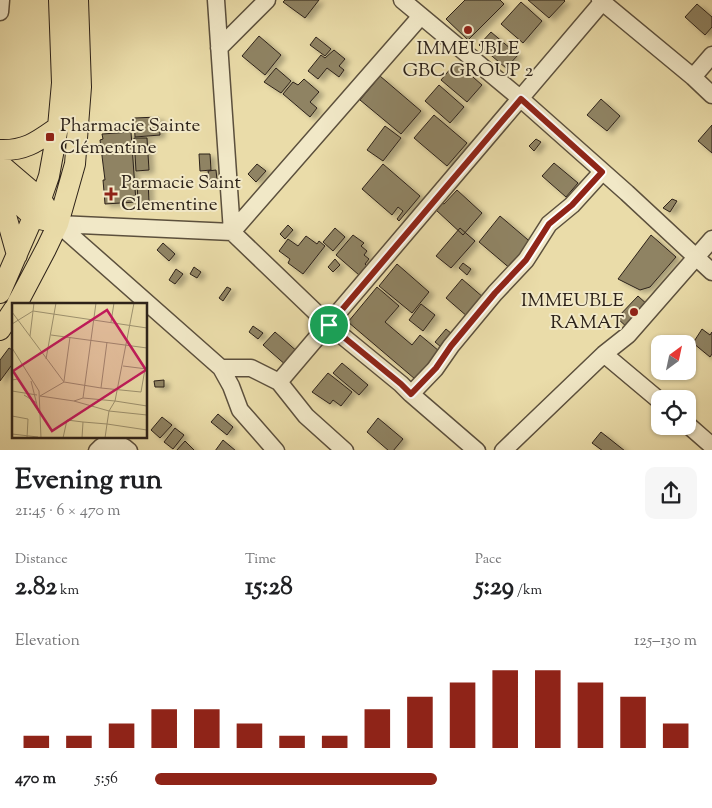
<!DOCTYPE html>
<meta charset="utf-8">
<style>
:root{--surface:#fff;--page:#f6f6f6;--text:#202124;--muted:#757577;--accent:#8f2418}
body{margin:0;font-family:"Sorts Mill Goudy",serif;background:var(--page);color:var(--text);height:100vh;display:flex;flex-direction:column;font-size:19px;white-space:nowrap}
*{box-sizing:border-box;margin:0}
p{font-size:16px;color:var(--muted)}
.icon{flex:none;width:28px;height:28px;fill:none;stroke:currentColor;stroke-width:2;stroke-linecap:round;stroke-linejoin:round}
.map{position:relative;height:450px;overflow:hidden}
.sheet{display:flex;flex-direction:column;background:var(--surface);flex:1}
.sheet>*{flex:none}
.needle{width:32px;rotate:33deg}
.controls{position:absolute;left:651px;top:335px;display:grid;gap:10px}
.controls a{display:grid;place-items:center;width:45px;height:45px;border-radius:10px;background:var(--surface);box-shadow:0 1px 4px #0004;font-size:25px}
.pin{position:absolute;display:grid;place-items:center;width:42px;height:42px;color:#fff;margin:-21px;border:2px solid #fff;border-radius:50%;box-shadow:0 1px 5px #0007}
.round{display:grid;place-items:center;flex:none;width:52px;height:52px;border-radius:10px;background:var(--page)}
.summary{display:flex;align-items:center;justify-content:space-between;height:85px;padding:0 15px}
h1{font-size:28px;font-weight:800;line-height:38px}
.stats{display:grid;grid-template-columns:repeat(3,1fr);gap:8px;height:85px;padding:5px 15px}
.stats div{display:grid;align-content:center}
.stats b{font-size:25px;font-weight:800}
.stats small{font-size:14px;font-weight:400}
.stats p{font-size:14px}
.chart{height:140px;padding:10px 15px}
.chart p{display:flex;justify-content:space-between}
.chart svg{width:100%;height:90px;margin-top:5px;stroke:var(--accent);stroke-width:6}
ul{padding:0 15px;list-style:none;font-size:16px}
li{display:grid;grid-template-columns:80px 60px 1fr;align-items:center;height:38px}
li i{height:12px;border-radius:6px;background:var(--accent)}
.map>svg:first-child{display:block}
.building{fill:#8f8364;stroke:#2d2219;filter:url(#shadow)}
.lines{fill:none;stroke-linecap:round;stroke-linejoin:round}
.minor-casing{stroke:#5c503d;stroke-width:19}
.major-casing{stroke:#2d2219;stroke-width:22}
.minor{stroke:#f1e8c7;stroke-width:16}
.major{stroke:#eadca9;stroke-width:20}
.route-casing{stroke:#fff;stroke-width:10}
.route{stroke:#8f2418;stroke-width:6}
.poi-dot{fill:#8f2418;stroke:#f1e8c7;stroke-width:2}
.labels{text-anchor:middle;dominant-baseline:central;stroke-width:4;stroke-linejoin:round;paint-order:stroke}
.poi-label{font-size:19px;fill:#2d2219;stroke:#f1e8c7;text-anchor:start}
.inset-road{fill:none;stroke:#9e926f;stroke-width:1}
.view{fill:#c2185b;fill-opacity:0.15;stroke:#c2185b;stroke-width:2.5}
.inset-edge{fill:none;stroke:#2d2219;stroke-width:2.5}
</style>
<div class="map">
<svg width="712" height="451" viewBox="0 0 712 451">
<defs>
<filter id="shadow"><feDropShadow dx="5" dy="3" stdDeviation="2.5" flood-color="#0004"/></filter>
</defs>
<rect width="100%" height="100%" fill="#eadca9"/>
<filter id="stains"><feTurbulence type="fractalNoise" baseFrequency=".004" numOctaves="4"/><feColorMatrix values="0 0 0 0 .2 0 0 0 0 .09 0 0 0 0 .02 0 0 0 .5 -.17"/></filter>
<radialGradient id="worn" r=".72"><stop offset=".6" stop-color="#630" stop-opacity="0"/><stop offset="1" stop-color="#630" stop-opacity=".3"/></radialGradient>
<path class="building" d="M285,0H319L305,18L283,2Z
M465,0H500L504,4L468,40L446,19Z
M528,0H564L565,1L549,18Z
M521,2L542,21L523,43L501,24Z
M697,4L712,17V27L705,35L685,17Z
M491,32L518,55L506,68L479,45Z
M259,36L281,55L265,75L242,56Z
M316,37L331,49L325,56L310,45Z
M334,50L345,59L339,66L344,70L339,77L327,68L318,79L308,71L321,55L325,58Z
M456,62L482,85L467,102L441,80Z
M276,68L291,81L281,93L264,82Z
M380,76L421,111L401,134L360,100Z
M304,79L319,92L310,102L317,108L310,117L283,94L293,82L298,85Z
M439,85L464,107L450,123L425,101Z
M601,99L620,116L607,131L587,115Z
M434,115L467,143L447,166L414,138Z
M159,117L160,135L135,137L134,118Z
M712,125V153L698,141Z
M385,126L401,138L383,161L367,150Z
M131,132L136,202L105,204L103,180H105L100,140L103,139L102,134Z
M134,138H147L149,170L136,171Z
M536,139L541,142L534,151L529,146Z
M199,154H210L211,170L200,171Z
M554,163L578,183L566,197L542,176Z
M257,164L266,171L256,182L248,174Z
M383,164L420,196L399,221L397,219L403,211L398,207L392,215L362,189Z
M216,170L217,180L210,181L208,171Z
M137,181H148L149,202L138,203Z
M457,190L482,213L463,235L436,210L442,203L444,204Z
M672,199L677,201L670,212L663,208Z
M500,216L534,245L512,270L479,242Z
M288,225L293,230L285,239L280,234Z
M335,228L345,237L333,251L323,242Z
M460,228L475,241L451,268L436,256Z
M353,235L364,243L361,246L367,251L364,255L369,259L365,264L367,266L359,275L336,255Z
M651,235L676,257L650,287L640,290L618,279Z
M306,236L317,244L319,241L325,246L303,274L288,263L290,259L279,251L288,239L298,246Z
M163,243L175,254L169,261L157,250Z
M335,259L340,265L333,272L328,267Z
M463,263L471,269L467,275L459,268Z
M397,264L429,292L412,313L379,286Z
M194,267L201,272L197,278L190,274Z
M176,269L183,274L175,284L169,280Z
M462,279L484,298L468,317L446,298Z
M227,287L231,289L223,301L219,298Z
M377,287L399,306L385,322L412,345L420,335L439,351L415,379L348,322Z
M638,296L649,306L629,329L617,318Z
M421,304L435,315L423,331L409,320Z
M253,326L263,333L258,339L249,332Z
M446,329L452,334L441,347L435,342Z
M702,329L710,335L712,332V354L710,357L693,343Z
M275,332L299,353L287,366L263,345Z
M9,348L14,351V362L0,381V360Z
M342,363L368,385L359,395L333,373Z
M328,373L352,392L341,406L333,400L330,404L312,392Z
M164,380V387H155L154,381Z
M218,414L233,427L227,435L211,422Z
M162,417L172,425L160,438L151,430Z
M378,418L403,439L393,451H389L367,432Z
M175,428L184,435L173,449L164,442Z
M601,432L625,451H603L592,443Z
M223,440L236,451H215Z
M185,441L195,451H176Z"/>
<g class="lines">
<g class="minor-casing">
<path id="minor" d="M216,0L232,232
M402,0L521,99L627,193L712,272
M600,0L693,77L712,95
M0,12L1,0
M219,48L267,0
M693,77L712,55
M58,224L232,232L329,325L401,384L411,394L435,369L451,346L495,293L526,260L549,224L572,205L602,172
M58,224L221,368H251L279,382L306,416L345,451
M232,232L421,16
M604,354L660,401
M221,368L231,386L240,410L276,451
M279,382L604,0
M411,394L477,451
M688,425L712,446
M97,451C106,440 120,442 129,451
M503,451L604,354L628,335L712,239"/>
</g>
<g class="major-casing">
<path id="major" d="M0,150C26,151 38,141 58,127
M0,164L41,199L48,210
M0,186L33,217L44,220
M0,203L7,219L17,255
M0,293L41,199L49,176L58,127L62,83L59,0
M17,304L46,249L58,224L75,164L81,87L78,0
M0,330L14,309"/>
</g>
<use href="#minor" class="minor"/>
<use href="#major" class="major"/>
</g>
<g class="lines">
<g class="route-casing">
<path id="route" d="M521,99L602,172L572,205L549,224L526,260L495,293L451,346L436,368L411,394L401,384L329,325Z"/>
</g>
<use href="#route" class="route"/>
</g>
<g class="poi-dot">
<circle cx="468" cy="30" r="5"/>
<rect x="45" y="132" width="10" height="10" rx="2.5"/>
<path d="M108.5 186.5h5v5h5v5h-5v5h-5v-5h-5v-5h5z"/>
<circle cx="634" cy="312" r="5"/>
</g>
<g class="labels">
<g class="poi-label">
<text x="468" y="49" text-anchor="middle">IMMEUBLE<tspan x="468" dy="22">GBC GROUP 2</tspan></text>
<text x="60" y="126">Pharmacie Sainte<tspan x="60" dy="22">Clémentine</tspan></text>
<text x="121" y="183">Parmacie Saint<tspan x="121" dy="22">Clementine</tspan></text>
<text x="624" y="301" text-anchor="end">IMMEUBLE<tspan x="624" dy="22">RAMAT</tspan></text>
</g>
</g>
<g transform="translate(12 303)">
<rect width="135" height="135" fill="#eadca9"/>
<path class="inset-road" d="M0,9L52,79M99,19L102,0M0,21L21,8L135,25M39,32L135,45M18,33L22,0M0,45L27,88L29,135M34,56L44,0M111,63L135,66M0,66L6,76L0,77M19,78L27,110M52,78L58,34M89,85L129,89L133,66M0,88L25,92M12,92L25,100M28,93L62,98L71,95L103,98L122,0M28,93L52,79L89,85L95,39M71,95L84,0M62,98L97,108L103,98L135,103M0,113L16,116L15,135M0,131L26,134M51,135L55,117L71,119M70,135L71,119L95,121L97,108L135,112M93,135L95,121L135,127"/>
<path class="view" d="M95,7L134,67L40,128L1,68Z"/>
<rect width="135" height="135" class="inset-edge"/>
</g>
<rect width="100%" height="100%" filter="url(#stains)"/>
<rect width="100%" height="100%" fill="url(#worn)"/>
</svg>
<div class="controls">
<a><svg class="needle" viewBox="-14 -14 28 28"><path d="M0-13l5 13h-10z" fill="#e53935"/><path d="M0 13l5-13h-10z" fill="#757577"/></svg></a>
<a><svg class="icon" aria-label="locate" viewBox="0 0 24 24"><circle cx="12" cy="12" r="6"/><path d="M12 2v4M12 18v4M2 12h4M18 12h4"/></svg></a>
</div>
<div class="pin" style="left:329px;top:325px;background:#1e9e55"><svg class="icon" aria-label="arrive" viewBox="0 0 24 24"><path d="M6 21V4h12l-3 4 3 4H6"/></svg></div>
</div>
<section class="sheet">
<div class="summary"><div><h1>Evening run</h1><p>21:45 · 6 × 470 m</p></div><a class="round"><svg class="icon" aria-label="share" viewBox="0 0 24 24"><path d="M12 15V3M7 8l5-5 5 5M5 13v7h14v-7"/></svg></a></div>
<div class="stats">
<div><p>Distance</p><b>2.82<small> km</small></b></div>
<div><p>Time</p><b>15:28</b></div>
<div><p>Pace</p><b>5:29<small> /km</small></b></div>
</div>
<div class="chart"><p><span>Elevation</span>125–130 m</p>
<svg viewBox="0 0 160 44" preserveAspectRatio="none"><path d="M5 44V38M15 44V38M25 44V32M35 44V25M45 44V25M55 44V32M65 44V38M75 44V38M85 44V25M95 44V19M105 44V12M115 44V6M125 44V6M135 44V12M145 44V19M155 44V32"/></svg>
</div>
<ul>
<li><b>470 m</b>5:56<i style="width:52%"></i></li>
</ul>
</section>
